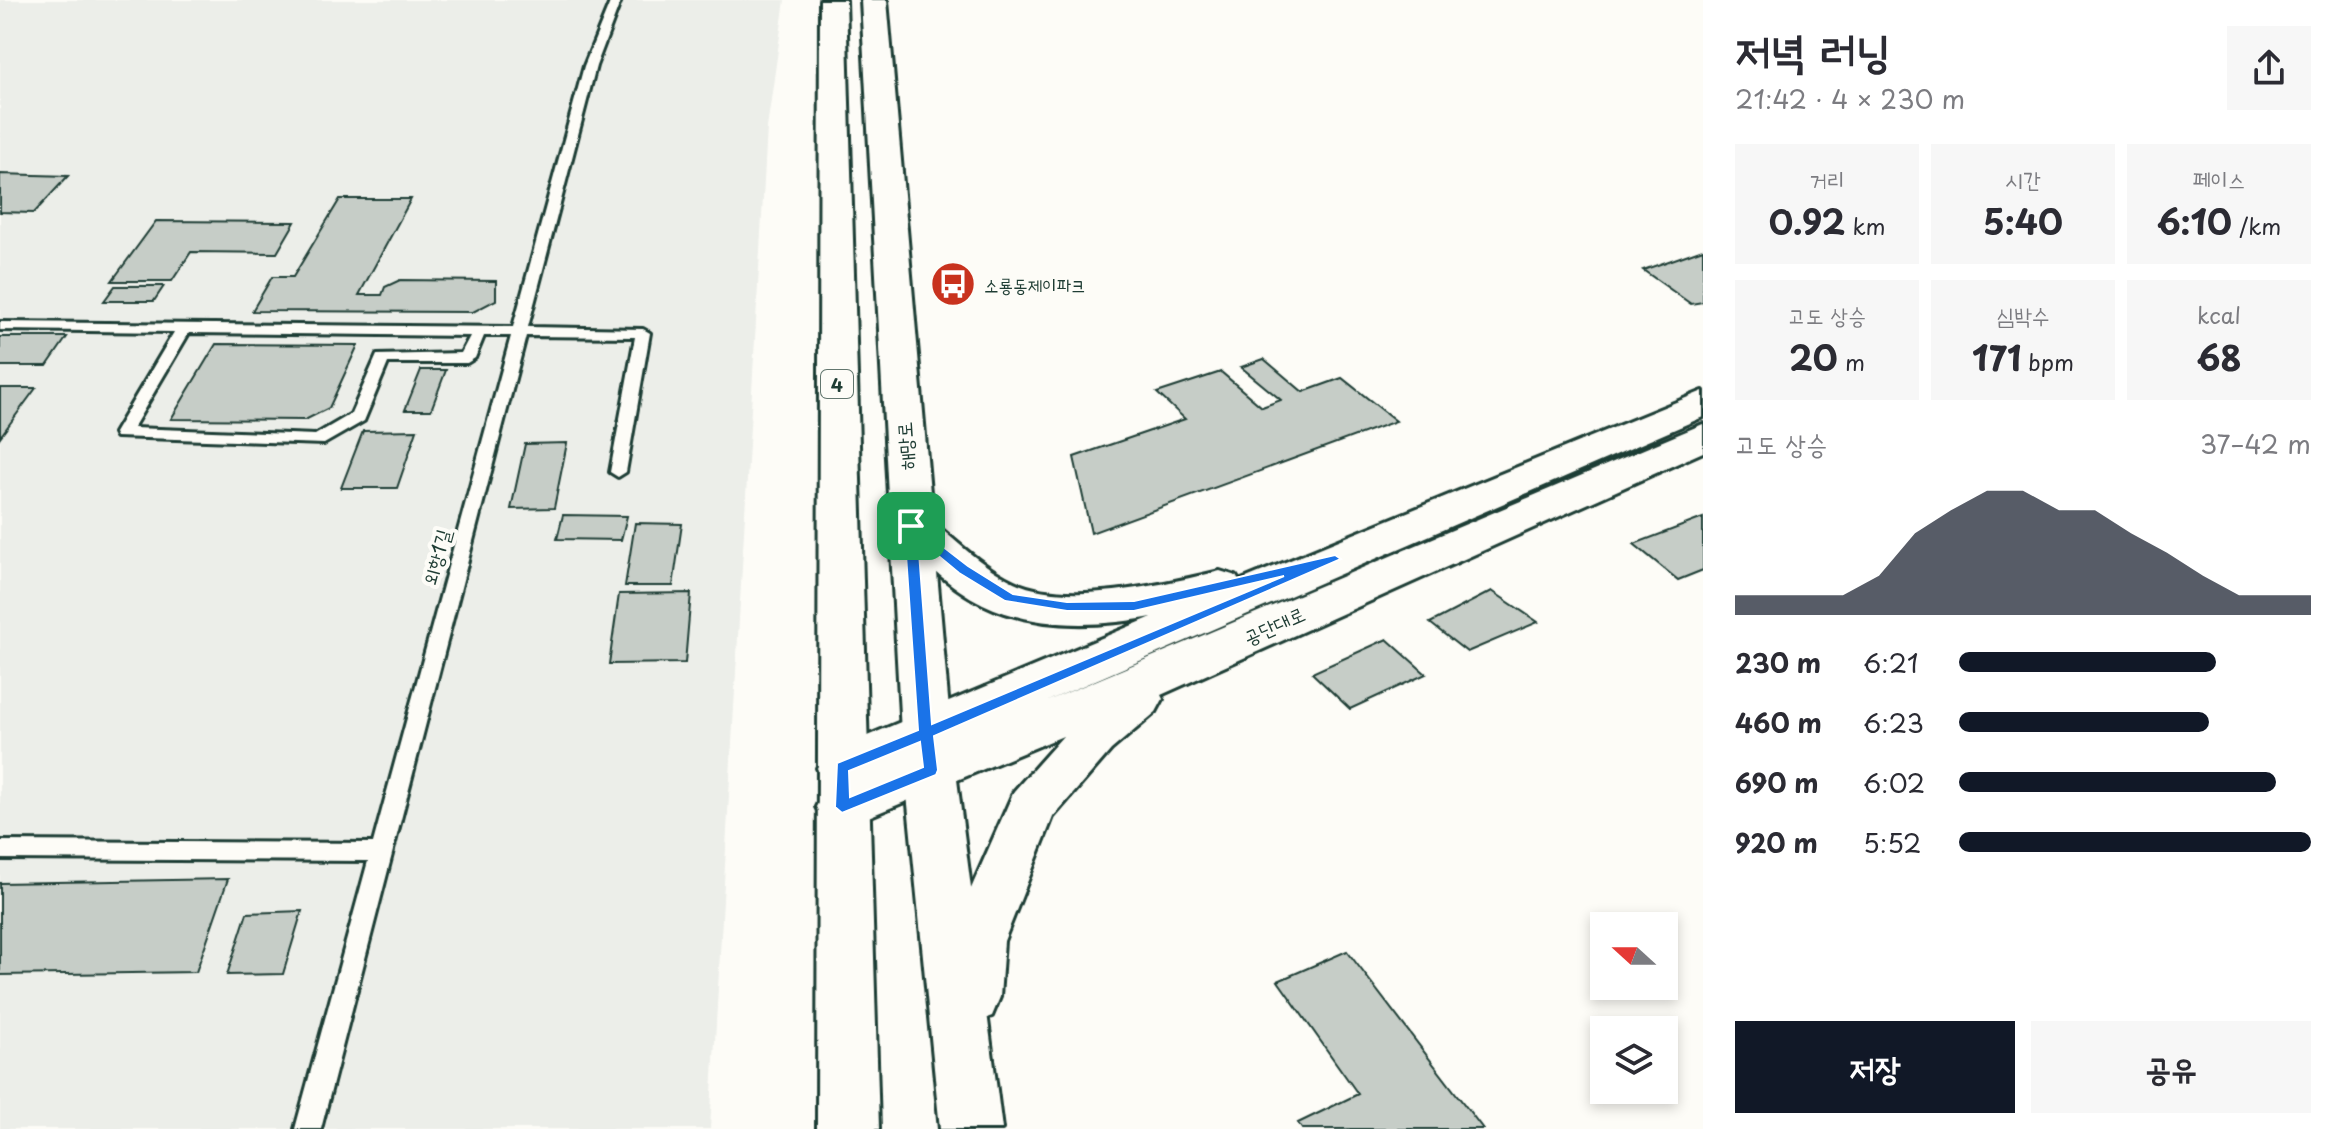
<!DOCTYPE html>
<html lang="ko">
<meta charset="utf-8">
<style>
:root{--surface:#fff;--page:#f7f7f7;--text:#2b2b33;--muted:#7c7c81;--accent:#111827}
body{margin:0;font-family:"Playpen Sans","Poor Story",sans-serif;background:var(--page);color:var(--text);height:100vh;display:flex;flex-direction:column;font-size:30px;white-space:nowrap}
*{box-sizing:border-box;margin:0}
p{font-size:26px;color:var(--muted)}
.icon{flex:none;width:44px;height:44px;fill:none;stroke:currentColor;stroke-width:2;stroke-linecap:round;stroke-linejoin:round}
.map{position:relative;flex:1;overflow:hidden}
.panel{display:flex;flex-direction:column;background:var(--surface);width:640px}
.panel>*{flex:none}
.needle{width:52px;rotate:291deg}
.tools{position:absolute;left:1590px;top:912px;display:grid;gap:16px}
.tools a{display:grid;place-items:center;width:88px;height:88px;border-radius:0px;background:var(--surface);box-shadow:0 4px 12px #0003;font-size:40px}
.pin{position:absolute;display:grid;place-items:center;width:68px;height:68px;color:#fff;margin:-34px;border-radius:16px;box-shadow:0 4px 12px #0006}
.round{display:grid;place-items:center;flex:none;width:84px;height:84px;border-radius:0px;background:var(--page)}
.summary{display:flex;align-items:center;justify-content:space-between;height:136px;padding:0 32px}
h1{font-size:44px;font-weight:700;line-height:60px}
.metrics{display:grid;grid-template-columns:repeat(3,1fr);gap:12px;height:136px;padding:8px 32px}
.metrics div{display:grid;align-content:center;border-radius:0px;background:var(--page);text-align:center}
.metrics b{font-size:34px;font-weight:700}
.metrics small{font-size:22px;font-weight:400}
.metrics p{font-size:22px}
.chart{height:224px;padding:16px 32px}
.chart p{display:flex;justify-content:space-between}
.chart svg{width:100%;height:144px;margin-top:8px;fill:var(--accent);opacity:.7}
.action{display:flex;gap:16px;margin-top:auto;padding:16px 32px}
.action a{flex:1;height:92px;border-radius:0px;background:var(--accent);color:#fff;font-size:32px;font-weight:700;line-height:92px;text-align:center}
.action a+a{background:var(--page);color:var(--text)}
ul{padding:0 32px;list-style:none;font-size:26px}
li{display:grid;grid-template-columns:128px 96px 1fr;align-items:center;height:60px}
li i{height:20px;border-radius:10px;background:var(--accent)}
main{display:flex;flex:1;min-height:0}
.map>svg:first-child{display:block}
.built{fill:#eceee9}
.building{fill:#c6cdc7;stroke:#1f3d34;stroke-width:2}
.lines{fill:none;stroke-linecap:round;stroke-linejoin:round}
.lane-casing{stroke:#1f3d34;stroke-width:6}
.secondary-casing{stroke:#1f3d34;stroke-width:6}
.primary-casing{stroke:#1f3d34;stroke-width:6}
.lane{fill:#fdfcf7;fill-rule:evenodd}
.secondary{fill:#fdfcf7;fill-rule:evenodd}
.primary{fill:#fdfcf7;fill-rule:evenodd}
.route{fill:#1a73e8;stroke:#fff;stroke-width:2;fill-rule:evenodd}
.labels{text-anchor:middle;dominant-baseline:central;stroke-width:8;stroke-linejoin:round;paint-order:stroke}
.far-poi-label{font-size:18px;fill:#1f3d34;stroke:#fdfcf7;text-anchor:start}
.shield{fill:#fdfcf7;stroke:#62766e;stroke-width:2}
.shield-label{font-size:18px;font-weight:bold;fill:#1f3d34}
.street-label{font-size:20px;fill:#1f3d34;stroke:#fdfcf7}
</style>
<main>
<div class="map">
<svg width="1703" height="1129" viewBox="0 0 1703 1129">
<rect width="100%" height="100%" fill="#fdfcf7"/>
<filter id="ink" filterUnits="userSpaceOnUse"><feTurbulence type="fractalNoise" baseFrequency=".0125" numOctaves="2"/><feDisplacementMap in="SourceGraphic" scale="16" xChannelSelector="R" yChannelSelector="G"/><feConvolveMatrix kernelMatrix="1 2 1 2 8 2 1 2 1" color-interpolation-filters="sRGB"/></filter>
<g filter="url(#ink)">
<path class="built" d="M0,0H785L767,128L710,1129H0Z"/>
<path class="building" d="M0,174L68,176L34,213L0,212Z
M340,199H411L359,295H382L385,287L400,280L496,281V300L473,312L252,311L272,277H293Z
M156,221L295,222L277,253L191,252L172,281H112Z
M1703,249V302L1691,304L1643,270Z
M115,286H164L154,301H104Z
M0,337H67L47,366H0Z
M216,344L358,345L329,408L305,420L171,419Z
M1264,359L1303,392L1342,378L1396,421L1091,533L1074,457L1185,419L1157,393L1221,372L1262,407L1281,400L1241,367Z
M421,370H446L431,410H405Z
M0,388H36L0,437Z
M417,430L397,488H341L363,431Z
M567,443L554,508L511,509L525,444Z
M563,515L627,516L621,540L557,539Z
M1703,518V570L1678,580L1634,544Z
M635,523L682,524L673,586H625Z
M1492,591L1538,622L1467,652L1430,623Z
M691,593L685,663L609,664L619,594Z
M1387,639L1426,674L1350,709L1312,673Z
M228,879L196,972L0,975V883Z
M302,911L283,974L227,975L247,913Z
M1347,951L1483,1129H1302L1298,1123L1358,1094L1278,981Z"/>
<g class="lines">
<g class="lane-casing">
<path id="lane" d="M611,0H621L596,66L528,327L643,329L650,333L626,472L618,477L610,472L635,337L526,336L321,1129H295L368,861L0,859V841L373,843L511,336H484L475,358L467,363H388L364,421L324,444L116,437L114,433L174,332L0,330V322L513,327L584,66ZM189,333L470,336L461,353L377,355L351,414L315,435L133,428Z"/>
</g>
<g class="secondary-casing">
<path id="secondary" d="M1703,391V417L1045,702L1703,424V452L1161,695L1163,699L1156,712L1111,750L1053,817L1004,941L1000,997L992,1016L971,1024L950,1016L942,997L948,941L1014,791L1063,736L842,828L824,822L816,807L824,792L837,787L824,782L817,768L824,754L1152,617C1098,627 1034,629 983,604C950,588 923,560 896,536L890,526L896,516L911,512L926,516C954,539 981,566 1014,582C1067,607 1165,584 1220,571L1236,576L1239,581Z"/>
</g>
<g class="primary-casing">
<path id="primary" d="M820,0H846L879,1129H817Z
M861,0H887L951,733L1002,1129H940L901,733Z"/>
</g>
<use href="#lane" class="lane"/>
<use href="#secondary" class="secondary"/>
<use href="#primary" class="primary"/>
</g>
</g>
<path class="route" d="M911,522L968,566L1013,594L1067,602L1134,601L1335,555L1341,559L934,736L938,770L936,775L842,813L835,807L837,763L918,730L904,526ZM918,539L959,573L1005,601L1067,611H1134L1284,576L932,724ZM920,742L923,767L850,797L849,771Z"/>
<defs>
<g id="bus-disc" transform="scale(2.3)"><circle r="9.5" fill="#c8321e" stroke="#fdfcf7"/><path d="M-5-6H5V4H4V6H2V4H-2V6H-4V4H-5ZM-3.5-4V0h7V-4ZM-3.5 1.2v1.5H-2V1.2ZM2 1.2v1.5H3.5V1.2Z" fill="#fff"/></g>
</defs>
<g fill-rule="evenodd">
<use href="#bus-disc" x="953" y="284"/>
</g>
<g class="labels">
<g class="far-poi-label">
<text x="984" y="284">소룡동제이파크</text>
</g>
<rect class="shield" x="821" y="370" width="32" height="28" rx="6"/>
<g class="shield-label">
<text x="837" y="384">4</text>
</g>
<g class="street-label">
<text transform="translate(905 446) rotate(-94)">해망로</text>
<text transform="translate(436 557) rotate(-75)">외항1길</text>
<text transform="translate(1274 625) rotate(-24)">공단대로</text>
</g>
</g>
</svg>
<div class="tools">
<a><svg class="needle" viewBox="-14 -14 28 28"><path d="M0-13l5 13h-10z" fill="#e53935"/><path d="M0 13l5-13h-10z" fill="#7c7c81"/></svg></a>
<a><svg class="icon" aria-label="layers" viewBox="0 0 24 24"><path d="M12 4l9 5-9 5-9-5zM3 14l9 5 9-5"/></svg></a>
</div>
<div class="pin" style="left:911px;top:526px;background:#1e9e55"><svg class="icon" aria-label="arrive" viewBox="0 0 24 24"><path d="M6 21V4h12l-3 4 3 4H6"/></svg></div>
</div>
<section class="panel">
<div class="summary"><div><h1>저녁 러닝</h1><p>21:42 · 4 × 230 m</p></div><a class="round"><svg class="icon" aria-label="share" viewBox="0 0 24 24"><path d="M12 15V3M7 8l5-5 5 5M5 13v7h14v-7"/></svg></a></div>
<div class="metrics">
<div><p>거리</p><b>0.92<small> km</small></b></div>
<div><p>시간</p><b>5:40</b></div>
<div><p>페이스</p><b>6:10<small> /km</small></b></div>
</div>
<div class="metrics">
<div><p>고도 상승</p><b>20<small> m</small></b></div>
<div><p>심박수</p><b>171<small> bpm</small></b></div>
<div><p>kcal</p><b>68</b></div>
</div>
<div class="chart"><p><span>고도 상승</span>37–42 m</p>
<svg viewBox="0 0 160 44" preserveAspectRatio="none"><path d="M0 44V38L10 38L20 38L30 38L40 32L50 19L60 12L70 6L80 6L90 12L100 12L110 19L120 25L130 32L140 38L150 38L160 38V44z"/></svg>
</div>
<ul>
<li><b>230 m</b>6:21<i style="width:73%"></i></li>
<li><b>460 m</b>6:23<i style="width:71%"></i></li>
<li><b>690 m</b>6:02<i style="width:90%"></i></li>
<li><b>920 m</b>5:52<i style="width:100%"></i></li>
</ul>
<div class="action"><a>저장</a><a>공유</a></div>
</section>
</main>
